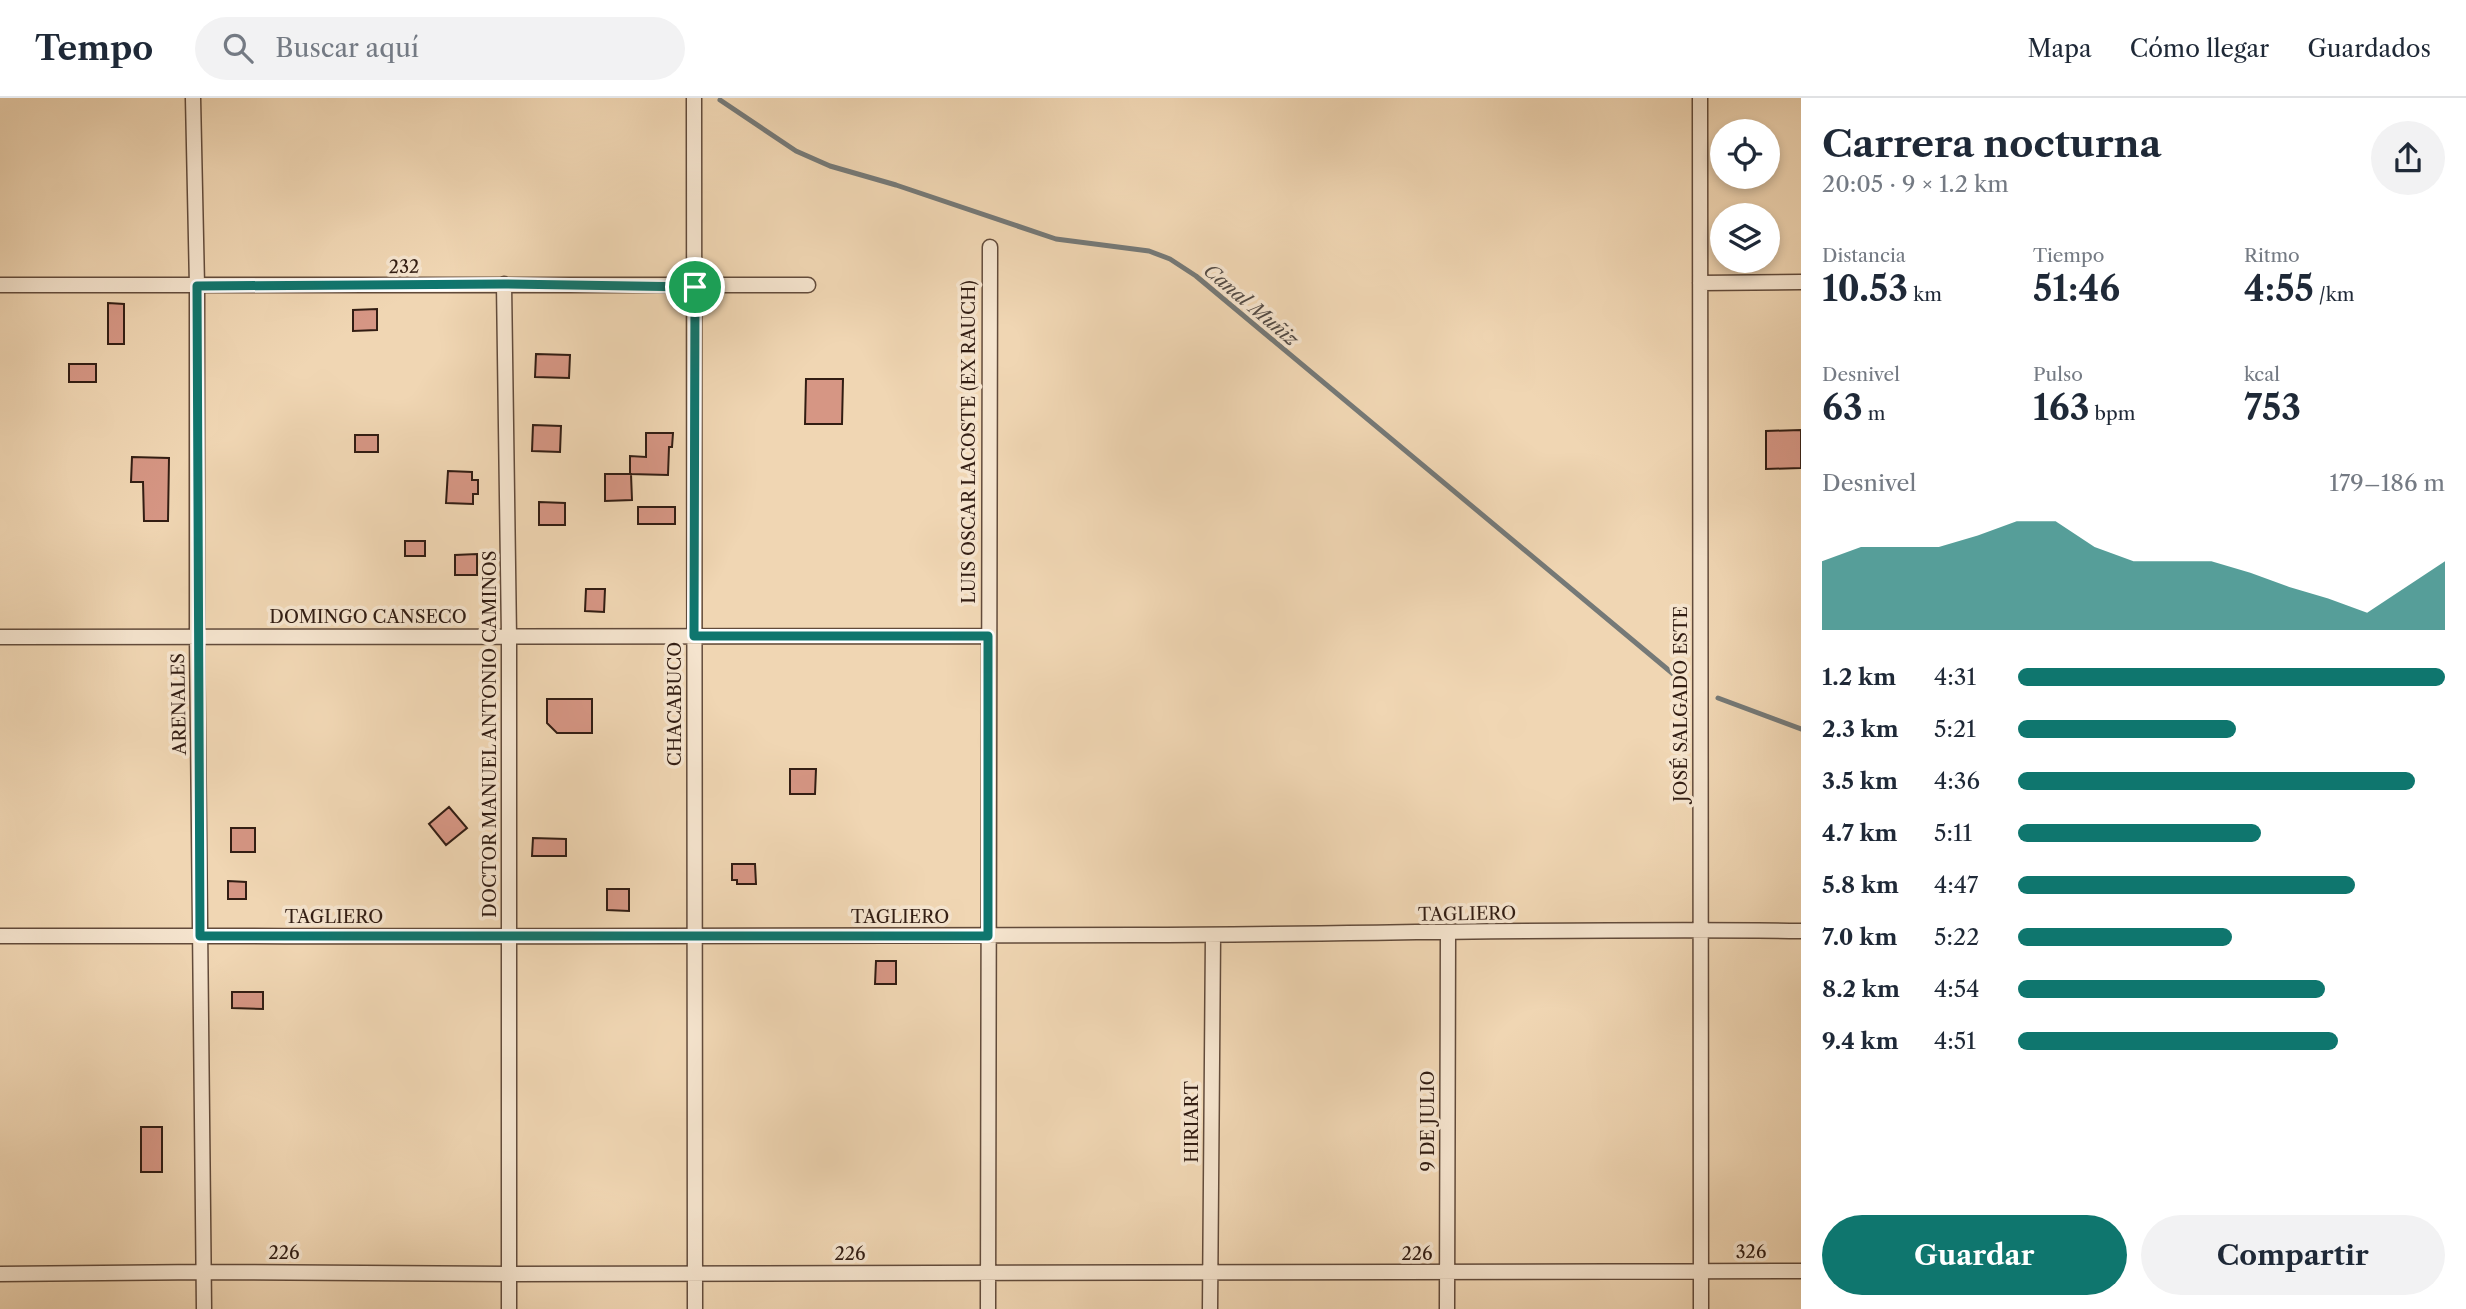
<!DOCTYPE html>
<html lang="es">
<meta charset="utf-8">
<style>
:root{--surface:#fff;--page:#f2f2f3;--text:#1f2937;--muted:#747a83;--line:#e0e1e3;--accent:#0f766e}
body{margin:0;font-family:"Libre Caslon Text",serif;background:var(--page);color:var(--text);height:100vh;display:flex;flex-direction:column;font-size:26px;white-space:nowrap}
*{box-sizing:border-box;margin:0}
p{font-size:23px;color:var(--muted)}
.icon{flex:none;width:38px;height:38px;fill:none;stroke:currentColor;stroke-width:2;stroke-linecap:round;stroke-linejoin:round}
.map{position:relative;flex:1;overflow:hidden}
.side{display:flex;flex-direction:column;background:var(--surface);width:665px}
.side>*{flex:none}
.fabs{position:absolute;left:1710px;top:21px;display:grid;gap:14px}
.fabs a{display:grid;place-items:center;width:70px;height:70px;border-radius:50%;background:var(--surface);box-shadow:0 4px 10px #0003;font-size:35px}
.pin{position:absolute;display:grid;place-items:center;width:60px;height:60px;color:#fff;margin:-30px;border:4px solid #fff;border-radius:50%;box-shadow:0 2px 7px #0007}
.round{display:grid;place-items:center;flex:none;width:74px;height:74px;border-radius:37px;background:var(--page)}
.head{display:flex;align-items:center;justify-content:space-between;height:119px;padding:0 21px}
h1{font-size:38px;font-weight:700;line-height:52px}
.metrics{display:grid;grid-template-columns:repeat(3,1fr);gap:10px;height:119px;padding:7px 21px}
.metrics div{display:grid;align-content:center}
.metrics b{font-size:35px;font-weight:700}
.metrics small{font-size:19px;font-weight:400}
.metrics p{font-size:19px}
.chart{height:196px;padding:14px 21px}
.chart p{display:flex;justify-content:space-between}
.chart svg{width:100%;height:126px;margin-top:7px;fill:var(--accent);opacity:.7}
.cta{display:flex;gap:14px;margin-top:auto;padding:14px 21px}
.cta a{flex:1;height:80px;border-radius:42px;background:var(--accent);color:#fff;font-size:28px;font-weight:700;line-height:80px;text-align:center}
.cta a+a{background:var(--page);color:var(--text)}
ul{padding:0 21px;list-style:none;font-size:23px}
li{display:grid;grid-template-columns:112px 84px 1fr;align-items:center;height:52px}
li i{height:18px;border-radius:9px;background:var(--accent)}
header{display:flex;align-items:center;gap:42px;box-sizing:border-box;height:98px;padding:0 35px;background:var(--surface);border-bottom:2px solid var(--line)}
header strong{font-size:33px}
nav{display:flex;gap:38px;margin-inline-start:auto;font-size:24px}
.search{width:490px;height:63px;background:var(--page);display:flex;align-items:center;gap:18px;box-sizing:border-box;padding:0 24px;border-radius:38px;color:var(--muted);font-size:26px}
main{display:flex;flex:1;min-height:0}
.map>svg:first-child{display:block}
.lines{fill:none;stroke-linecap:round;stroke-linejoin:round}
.stream{stroke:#757977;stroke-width:5}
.building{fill:#d69684;stroke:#321d13;stroke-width:2}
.street-casing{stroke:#624b3b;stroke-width:17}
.street{stroke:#f5e4ce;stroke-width:14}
.route-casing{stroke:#fff;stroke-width:14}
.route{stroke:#0f766e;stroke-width:9}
.labels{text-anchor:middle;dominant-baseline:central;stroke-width:7;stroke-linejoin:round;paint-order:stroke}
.street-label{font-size:18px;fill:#321d13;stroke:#f5e4ce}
.water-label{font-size:19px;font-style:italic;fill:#534b45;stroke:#f5e4ce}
</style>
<header>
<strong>Tempo</strong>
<div class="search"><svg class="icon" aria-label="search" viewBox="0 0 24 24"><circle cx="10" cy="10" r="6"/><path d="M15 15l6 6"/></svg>Buscar aquí</div>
<nav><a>Mapa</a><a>Cómo llegar</a><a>Guardados</a></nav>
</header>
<main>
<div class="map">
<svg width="1801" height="1211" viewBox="0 0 1801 1211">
<rect width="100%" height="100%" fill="#f0d6b3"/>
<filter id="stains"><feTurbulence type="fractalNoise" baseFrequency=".00286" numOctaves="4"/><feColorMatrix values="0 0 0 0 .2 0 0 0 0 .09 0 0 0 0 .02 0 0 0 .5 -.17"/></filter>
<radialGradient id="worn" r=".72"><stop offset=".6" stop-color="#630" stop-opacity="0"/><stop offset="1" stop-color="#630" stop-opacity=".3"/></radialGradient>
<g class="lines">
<path class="stream" d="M720,2L796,53L830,68L896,87L1056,141L1149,153L1170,161L1196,178L1684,585
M1718,600L1801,631"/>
</g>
<path class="building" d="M108,205L124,206V246H108Z
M377,211V232L353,233V212Z
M536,256L570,257L569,280L535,279Z
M69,266H96V284H69Z
M806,281H843L842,326H805Z
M533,327L561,328L560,354L532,353Z
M1801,332V370L1766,371V333Z
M646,335H673L672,349H669L668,377L630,376V358L646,359Z
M355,337H378V354H355Z
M132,359L169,360L168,423H144L143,384H131Z
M448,373L472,374V382H478V396H473V406L446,405Z
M605,376H631L632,402L605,403Z
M539,404L565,405V427H539Z
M638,409H675V426H638Z
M405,443H425V458H405Z
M477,456V477H455V457Z
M586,491H605L604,514L585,513Z
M547,601H592V635H557L547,625Z
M790,671H816L815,696H790Z
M449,709L467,730L446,747L429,726Z
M231,730H255V754H231Z
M533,740L566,741V758H532Z
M732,766H755L756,786H737V782H732Z
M228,783L246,784V801H228Z
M607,791H629V813L607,812Z
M876,863H896V886H875Z
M232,894H263V911L232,910Z
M141,1029H162V1074H141Z"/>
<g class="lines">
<g class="street-casing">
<path id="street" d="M193,0L197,188V538L204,1211
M694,0L695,1211
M1700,0L1701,1211
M1700,185L1801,184
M504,186L509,539V1211
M0,187H808
M0,539L988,538
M0,838C380,838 760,839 1140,837C1361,836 1581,830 1801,833
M0,1176L204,1174L509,1176L1801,1173
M988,1211L990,149
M1210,1211L1213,837
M1447,1211L1448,836"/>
</g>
<use href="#street" class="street"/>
</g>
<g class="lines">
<g class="route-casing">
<path id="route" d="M504,186L695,189L694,538H988V838H200L197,188Z"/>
</g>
<use href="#route" class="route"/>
</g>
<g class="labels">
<g class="street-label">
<text transform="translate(404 169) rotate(-1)">232</text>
<text transform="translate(969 344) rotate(-90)">LUIS OSCAR LACOSTE (EX RAUCH)</text>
<text x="368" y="519">DOMINGO CANSECO</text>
<text transform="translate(179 606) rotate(-91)">ARENALES</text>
<text transform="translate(675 606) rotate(-90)">CHACABUCO</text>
<text transform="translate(1681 606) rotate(-90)">JOSÉ SALGADO ESTE</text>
<text transform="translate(490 636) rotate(-90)">DOCTOR MANUEL ANTONIO CAMINOS</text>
<text transform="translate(1467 816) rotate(-1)">TAGLIERO</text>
<text x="334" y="819">TAGLIERO</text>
<text x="900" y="819">TAGLIERO</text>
<text transform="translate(1428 1023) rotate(-90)">9 DE JULIO</text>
<text transform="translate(1192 1024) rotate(-90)">HIRIART</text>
<text transform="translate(1751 1154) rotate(-1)">326</text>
<text x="284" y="1155">226</text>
<text x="850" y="1156">226</text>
<text x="1417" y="1156">226</text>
</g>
<g class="water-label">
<text transform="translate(1251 207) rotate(40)">Canal Muñiz</text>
</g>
</g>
<rect width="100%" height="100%" filter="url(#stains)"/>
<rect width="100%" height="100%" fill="url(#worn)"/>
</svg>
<div class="fabs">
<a><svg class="icon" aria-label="locate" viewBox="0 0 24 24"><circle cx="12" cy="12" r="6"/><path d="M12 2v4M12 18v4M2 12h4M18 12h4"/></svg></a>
<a><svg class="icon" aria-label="layers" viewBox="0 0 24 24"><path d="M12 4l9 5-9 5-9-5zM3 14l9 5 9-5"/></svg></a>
</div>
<div class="pin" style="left:695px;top:189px;background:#1e9e55"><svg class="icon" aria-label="arrive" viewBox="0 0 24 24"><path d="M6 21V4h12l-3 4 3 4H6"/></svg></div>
</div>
<section class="side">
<div class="head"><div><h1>Carrera nocturna</h1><p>20:05 · 9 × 1.2 km</p></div><a class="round"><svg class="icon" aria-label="share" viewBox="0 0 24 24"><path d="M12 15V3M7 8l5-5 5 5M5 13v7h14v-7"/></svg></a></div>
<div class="metrics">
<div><p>Distancia</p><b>10.53<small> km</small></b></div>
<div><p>Tiempo</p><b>51:46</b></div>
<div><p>Ritmo</p><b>4:55<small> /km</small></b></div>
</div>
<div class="metrics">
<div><p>Desnivel</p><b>63<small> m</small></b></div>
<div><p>Pulso</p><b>163<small> bpm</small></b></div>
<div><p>kcal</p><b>753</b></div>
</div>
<div class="chart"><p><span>Desnivel</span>179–186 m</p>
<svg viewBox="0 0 160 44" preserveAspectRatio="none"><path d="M0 44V20L10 15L20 15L30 15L40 11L50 6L60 6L70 15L80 20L90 20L100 20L110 24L120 29L130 33L140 38L150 29L160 20V44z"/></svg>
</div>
<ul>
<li><b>1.2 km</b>4:31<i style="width:100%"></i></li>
<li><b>2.3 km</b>5:21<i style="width:51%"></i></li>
<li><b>3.5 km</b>4:36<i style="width:93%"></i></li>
<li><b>4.7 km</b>5:11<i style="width:57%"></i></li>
<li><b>5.8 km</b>4:47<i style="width:79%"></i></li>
<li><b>7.0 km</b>5:22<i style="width:50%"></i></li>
<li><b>8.2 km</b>4:54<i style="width:72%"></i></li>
<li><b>9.4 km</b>4:51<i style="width:75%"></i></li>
</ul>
<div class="cta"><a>Guardar</a><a>Compartir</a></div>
</section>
</main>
